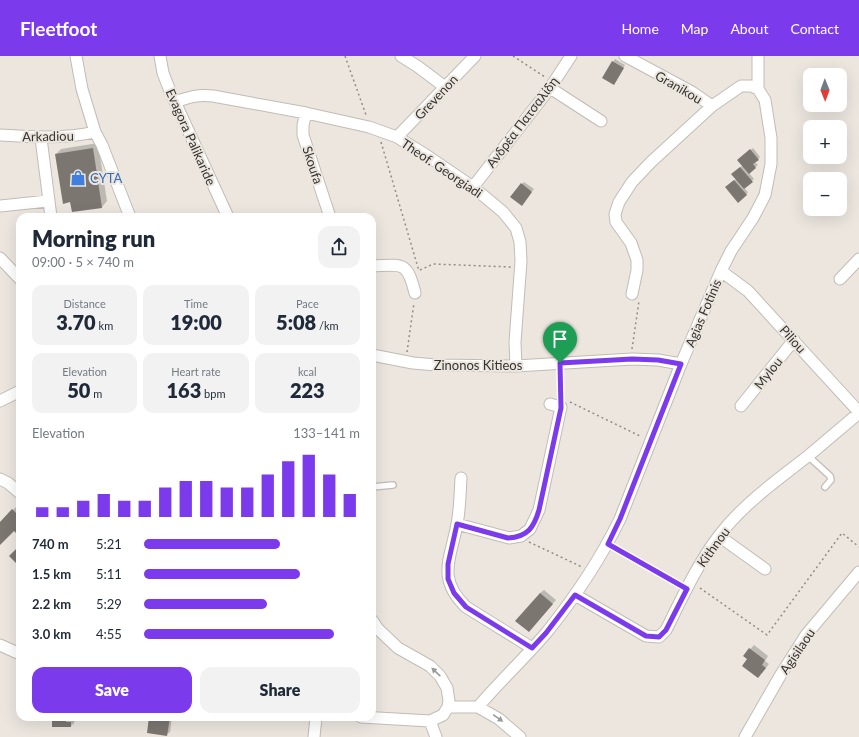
<!DOCTYPE html>
<meta charset="utf-8">
<style>
:root{--surface:#fff;--page:#f2f2f3;--text:#1f2937;--muted:#747a83;--accent:#7c3aed}
body{margin:0;font-family:Lato,sans-serif;background:var(--page);color:var(--text);height:100vh;display:flex;flex-direction:column;font-size:15px;white-space:nowrap}
*{box-sizing:border-box;margin:0}
p{font-size:13px;color:var(--muted)}
.icon{flex:none;width:22px;height:22px;fill:none;stroke:currentColor;stroke-width:2;stroke-linecap:round;stroke-linejoin:round}
.map{position:relative;flex:1;overflow:hidden}
.panel{position:absolute;left:16px;top:157px;width:360px;height:508px;display:flex;flex-direction:column;background:var(--surface);border-radius:12px;box-shadow:0 4px 16px #0002}
.panel>*{flex:none}
.needle{width:26px;rotate:179deg}
.tools{position:absolute;left:803px;top:12px;display:grid;gap:8px}
.tools a{display:grid;place-items:center;width:44px;height:44px;border-radius:8px;background:var(--surface);box-shadow:0 4px 16px #0002;font-size:20px}
.pin{position:absolute;display:grid;place-items:center;width:34px;height:34px;color:#fff;margin:-41px -17px;border-radius:50% 50% 50% 0;rotate:-45deg;box-shadow:0 0 4px #0007}
.pin .icon{rotate:45deg}
.round{display:grid;place-items:center;flex:none;width:42px;height:42px;border-radius:12px;background:var(--page)}
.summary{display:flex;align-items:center;justify-content:space-between;height:68px;padding:0 16px}
h1{font-size:22px;font-weight:800;line-height:30px}
.metrics{display:grid;grid-template-columns:repeat(3,1fr);gap:6px;height:68px;padding:4px 16px}
.metrics div{display:grid;align-content:center;border-radius:10px;background:var(--page);text-align:center}
.metrics b{font-size:20px;font-weight:800}
.metrics small{font-size:11px;font-weight:400}
.metrics p{font-size:11px}
.chart{height:112px;padding:8px 16px}
.chart p{display:flex;justify-content:space-between}
.chart svg{width:100%;height:72px;margin-top:4px;stroke:var(--accent);stroke-width:6}
.action{display:flex;gap:8px;margin-top:auto;padding:8px 16px}
.action a{flex:1;height:46px;border-radius:12px;background:var(--accent);color:#fff;font-size:16px;font-weight:800;line-height:46px;text-align:center}
.action a+a{background:var(--page);color:var(--text)}
ul{padding:0 16px;list-style:none;font-size:13px}
li{display:grid;grid-template-columns:64px 48px 1fr;align-items:center;height:30px}
li i{height:10px;border-radius:5px;background:var(--accent)}
header{display:flex;align-items:center;gap:24px;box-sizing:border-box;height:56px;padding:0 20px;background:var(--accent);color:#fff}
header strong{font-size:19px}
nav{display:flex;gap:22px;margin-inline-start:auto;font-size:14px}
.map>svg:first-child{display:block}
.shadow{fill:#0003}
.building{fill:#7b7670}
.lines{fill:none;stroke-linecap:round;stroke-linejoin:round}
.lane-casing{stroke:#c1bcb5;stroke-width:8}
.street-casing{stroke:#c1bcb5;stroke-width:13}
.path{stroke:#908c87;stroke-width:1.5;stroke-dasharray:2 3;stroke-linecap:butt}
.lane{stroke:#fff;stroke-width:5.5}
.street{stroke:#fff;stroke-width:11}
.oneway{fill:#9a9a98}
.route-casing{stroke:#fff;stroke-width:8}
.route{stroke:#7c3aed;stroke-width:5}
.labels{text-anchor:middle;dominant-baseline:central;stroke-width:4;stroke-linejoin:round;paint-order:stroke}
.street-label{font-size:13px;fill:#363431;stroke:#ece6df}
.shop-label{font-size:13px;fill:#366cbe;stroke:#ece6df;text-anchor:start}
</style>
<header>
<strong>Fleetfoot</strong>
<nav><a>Home</a><a>Map</a><a>About</a><a>Contact</a></nav>
</header>
<div class="map">
<svg width="859" height="681" viewBox="0 0 859 681">
<rect width="100%" height="100%" fill="#ece6df"/>
<path class="shadow" d="M615,3L625,9L616,25L603,21Z
M98,87L107,145L102,151L73,155L56,98L61,93Z
M753,92L760,101L755,106L758,109L749,117L754,123L744,132L748,136L746,139L727,131L736,123L735,116L743,109L741,102Z
M524,126L534,133L524,146L522,128Z
M20,447V480L14,473L0,487V467Z
M544,534L556,544L532,571L540,537Z
M754,589L768,600L765,605L769,608L762,617L744,600Z
M53,661H69V663H75L74,667L71,670Z
M150,661H172L170,676L166,679Z"/>
<path class="building" d="M612,5L624,12L614,29L602,22Z
M93,92L102,152L72,156L70,146L63,148L55,98Z
M750,93L759,104L753,108L756,112L749,118L737,104Z
M740,111L753,126L744,133L731,118Z
M734,124L747,139L738,147L725,131Z
M521,127L532,136L522,150L510,141Z
M12,453L20,461V481L14,475L0,489V466Z
M20,489V511L9,500Z
M540,537L553,548L529,576L515,565Z
M749,592L765,604L762,609L766,612L758,622L742,610L747,603L743,600Z
M52,661H66V666H71V671H52Z
M149,661H170L167,680L147,677Z"/>
<g class="lines">
<g class="lane-casing">
<path id="lane" d="M808,400L830,420L831,424L825,431
M372,431L393,429"/>
</g>
<g class="street-casing">
<path id="street" d="M76,0L82,33L95,76L102,89L130,161
M160,0L163,17L170,35L228,161
M401,0L417,10L445,31
M625,0L692,36L712,50
M550,32L601,65
M758,33V0
M175,46C189,41 199,38 213,40L306,57L369,71L397,81L429,101L473,131L503,156L516,172L520,186L521,205L515,286L516,310
M306,57L303,69V79L330,161
M0,79C32,81 64,83 95,76
M397,81L475,0
M41,82L51,161
M473,131L550,32L571,0
M0,150L48,145
M0,202L20,223
M372,210C402,209 407,204 415,237
M721,215L748,235L859,356
M840,223L859,203
M372,299L413,307L436,309L516,310L632,303L658,304L681,308
M0,345L20,335
M741,350L794,284
M461,422C460,438 460,453 457,468C451,502 436,522 466,551L532,592
M0,423L8,427L20,437
M457,468L509,482L521,480L530,473L539,454L561,351L550,348
M719,480L765,513
M575,539L646,580L659,581L666,574C682,542 697,509 718,481C743,448 776,425 808,400C825,386 842,371 859,357
M0,589L20,598
M448,651H478L499,663L520,681
M478,651C500,625 525,602 547,576C575,541 600,504 620,463L681,308L721,215L731,195L753,162L765,139L771,108V82L765,44L758,33L751,30H741L712,50L651,106L632,126L619,146L615,158L616,166L631,187L637,204V214L632,238
M361,661L430,665L443,659L448,651L449,645L447,632L440,620L430,610L398,592L378,573L372,564
M430,665L436,681
M314,681L316,661
M745,681L780,620L806,579L859,516"/>
</g>
<path class="path" d="M345,0L366,59
M513,0L545,21
M381,86L419,215
M420,214L433,208L511,211
M632,293L639,245
M407,296L414,247
M560,318L561,340
M570,346L642,381
M529,486L582,511
M615,492L678,528
M700,532L767,579L842,477L859,491"/>
<use href="#lane" class="lane"/>
<use href="#street" class="street"/>
</g>
<defs><path id="oneway-solid" d="M-6-.8H1V-3.2L6.5 0L1 3.2V.8H-6Z"/></defs>
<g class="oneway">
<use href="#oneway-solid" transform="translate(436 616) rotate(-137)"/>
<use href="#oneway-solid" transform="translate(498 662) rotate(35)"/>
</g>
<g class="lines">
<g class="route-casing">
<path id="route" d="M632,303L658,304L681,308L620,463L608,488L687,533L666,574L659,581L646,580L575,539L546,577L532,592L466,551L454,537L448,523V508L457,468L508,482C528,481 534,471 539,454L561,352L560,307Z"/>
</g>
<use href="#route" class="route"/>
</g>
<defs>
<g id="shop-bare" transform="scale(1.2)"><path d="M-5-2.5h2.3a2.7 3.5 0 0 1 5.4 0H5L5.5 6h-11ZM-1.5-2.5h3a1.5 2.3 0 0 0-3 0Z" fill="#3f7fe0" stroke="#ece6df" stroke-width="2.5" paint-order="stroke"/></g>
</defs>
<g fill-rule="evenodd">
<use href="#shop-bare" x="78" y="122"/>
</g>
<g class="labels">
<g class="street-label">
<text transform="translate(679 31) rotate(30)">Granikou</text>
<text transform="translate(436 41) rotate(-47)">Grevenon</text>
<text transform="translate(522 66) rotate(-53)">Ανδρέα Πατσαλίδη</text>
<text transform="translate(48 80) rotate(-1)">Arkadiou</text>
<text transform="translate(191 81) rotate(66)">Evagora Palikaride</text>
<text transform="translate(313 109) rotate(72)">Skoufa</text>
<text transform="translate(442 112) rotate(34)">Theof. Georgiadi</text>
<text transform="translate(703 257) rotate(-67)">Agias Fotinis</text>
<text transform="translate(793 283) rotate(48)">Piliou</text>
<text x="478" y="309">Zinonos Kitieos</text>
<text transform="translate(768 317) rotate(-52)">Mylou</text>
<text transform="translate(713 491) rotate(-54)">Kithnou</text>
<text transform="translate(797 595) rotate(-56)">Agisilaou</text>
</g>
<g class="shop-label">
<text x="90" y="122">CYTA</text>
</g>
</g>
</svg>
<div class="tools">
<a><svg class="needle" viewBox="-14 -14 28 28"><path d="M0-13l5 13h-10z" fill="#e53935"/><path d="M0 13l5-13h-10z" fill="#747a83"/></svg></a>
<a>+</a>
<a>−</a>
</div>
<div class="pin" style="left:560px;top:307px;background:#1e9e55"><svg class="icon" aria-label="arrive" viewBox="0 0 24 24"><path d="M6 21V4h12l-3 4 3 4H6"/></svg></div>
<section class="panel">
<div class="summary"><div><h1>Morning run</h1><p>09:00 · 5 × 740 m</p></div><a class="round"><svg class="icon" aria-label="share" viewBox="0 0 24 24"><path d="M12 15V3M7 8l5-5 5 5M5 13v7h14v-7"/></svg></a></div>
<div class="metrics">
<div><p>Distance</p><b>3.70<small> km</small></b></div>
<div><p>Time</p><b>19:00</b></div>
<div><p>Pace</p><b>5:08<small> /km</small></b></div>
</div>
<div class="metrics">
<div><p>Elevation</p><b>50<small> m</small></b></div>
<div><p>Heart rate</p><b>163<small> bpm</small></b></div>
<div><p>kcal</p><b>223</b></div>
</div>
<div class="chart"><p><span>Elevation</span>133–141 m</p>
<svg viewBox="0 0 160 44" preserveAspectRatio="none"><path d="M5 44V38M15 44V38M25 44V34M35 44V30M45 44V34M55 44V34M65 44V26M75 44V22M85 44V22M95 44V26M105 44V26M115 44V18M125 44V10M135 44V6M145 44V18M155 44V30"/></svg>
</div>
<ul>
<li><b>740 m</b>5:21<i style="width:63%"></i></li>
<li><b>1.5 km</b>5:11<i style="width:72%"></i></li>
<li><b>2.2 km</b>5:29<i style="width:57%"></i></li>
<li><b>3.0 km</b>4:55<i style="width:88%"></i></li>
</ul>
<div class="action"><a>Save</a><a>Share</a></div>
</section>
</div>
